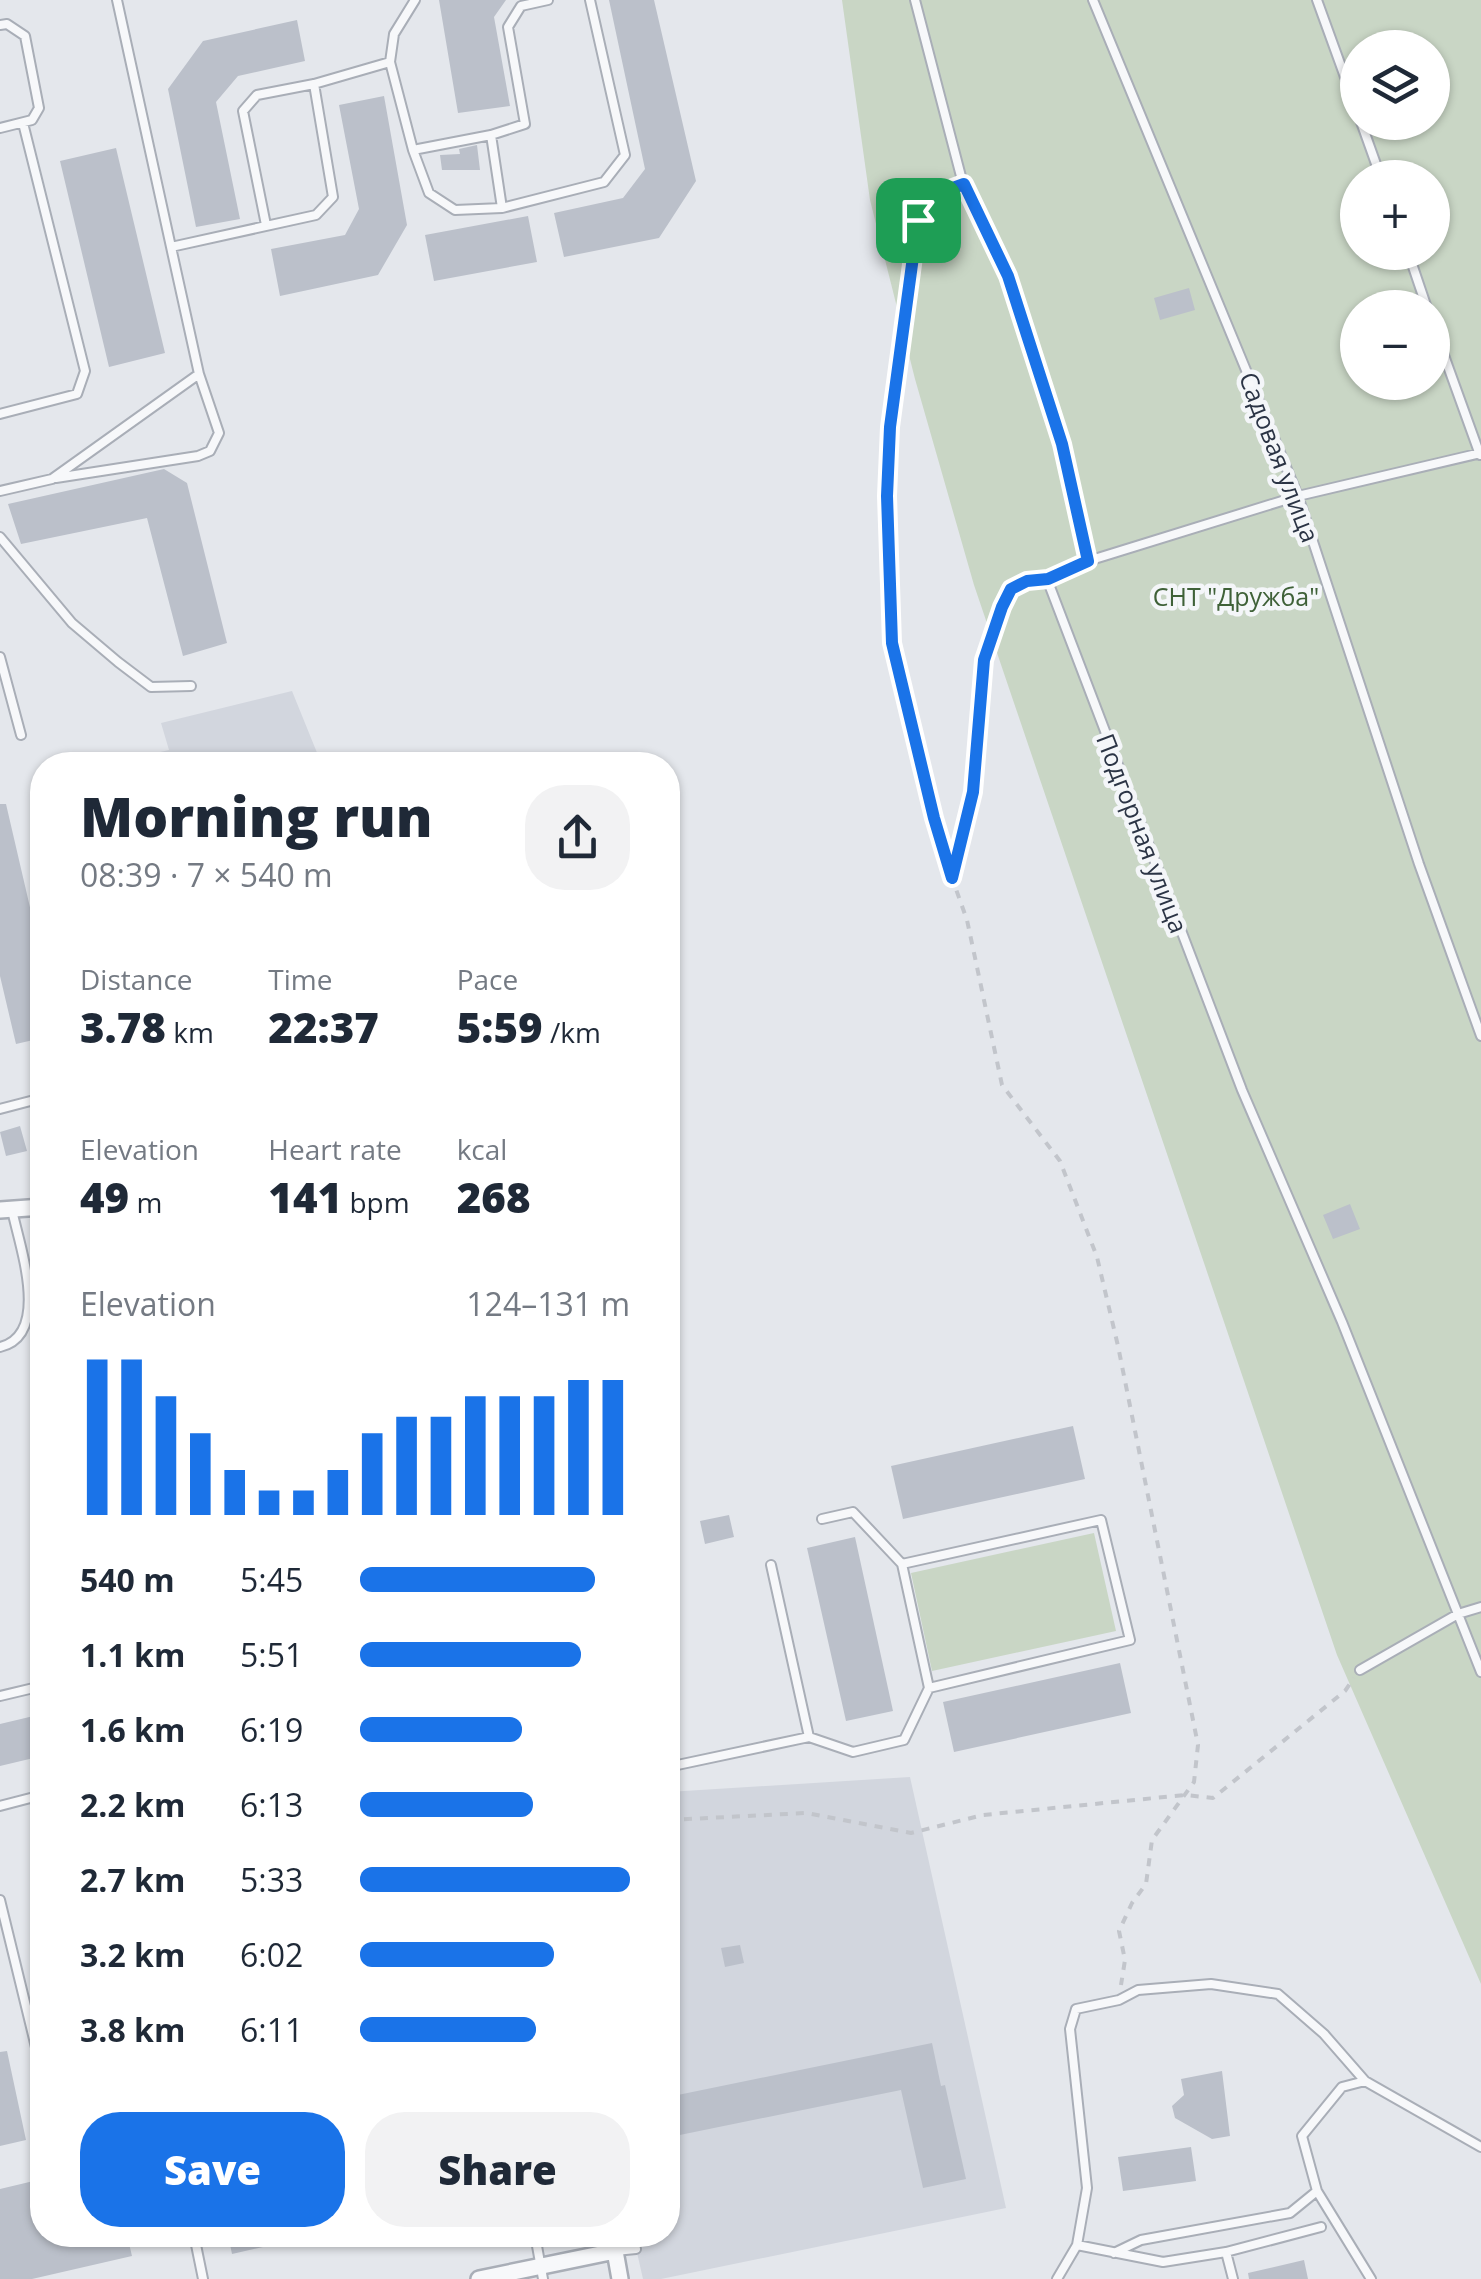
<!DOCTYPE html>
<meta charset="utf-8">
<style>
:root{--surface:#fff;--page:#f2f2f3;--text:#1f2937;--muted:#747a83;--accent:#1a73e8}
body{margin:0;font-family:"Open Sans",sans-serif;background:var(--page);color:var(--text);height:100vh;display:flex;flex-direction:column;font-size:38px;white-space:nowrap}
*{box-sizing:border-box;margin:0}
p{font-size:32px;color:var(--muted)}
.icon{flex:none;width:55px;height:55px;fill:none;stroke:currentColor;stroke-width:2;stroke-linecap:round;stroke-linejoin:round}
.map{position:relative;flex:1;overflow:hidden}
.drawer{position:absolute;left:30px;top:752px;width:650px;height:1495px;display:flex;flex-direction:column;background:var(--surface);border-radius:40px;box-shadow:0 2px 8px #0004}
.drawer>*{flex:none}
.tools{position:absolute;left:1340px;top:30px;display:grid;gap:20px}
.tools a{display:grid;place-items:center;width:110px;height:110px;border-radius:50%;background:var(--surface);box-shadow:0 2px 8px #0004;font-size:50px}
.pin{position:absolute;display:grid;place-items:center;width:85px;height:85px;color:#fff;margin:-42px;border-radius:20px;box-shadow:0 5px 15px #0006}
.round{display:grid;place-items:center;flex:none;width:105px;height:105px;border-radius:40px;background:var(--page)}
.head{display:flex;align-items:center;justify-content:space-between;height:170px;padding:0 50px}
h1{font-size:55px;font-weight:800;line-height:75px}
.figures{display:grid;grid-template-columns:repeat(3,1fr);gap:15px;height:170px;padding:10px 50px}
.figures div{display:grid;align-content:center}
.figures b{font-size:42px;font-weight:800}
.figures small{font-size:28px;font-weight:400}
.figures p{font-size:28px}
.chart{height:280px;padding:20px 50px}
.chart p{display:flex;justify-content:space-between}
.chart svg{width:100%;height:180px;margin-top:10px;stroke:var(--accent);stroke-width:6}
.action{display:flex;gap:20px;margin-top:auto;padding:20px 50px}
.action a{flex:1;height:115px;border-radius:40px;background:var(--accent);color:#fff;font-size:40px;font-weight:800;line-height:115px;text-align:center}
.action a+a{background:var(--page);color:var(--text)}
ul{padding:0 50px;list-style:none;font-size:32px}
li{display:grid;grid-template-columns:160px 120px 1fr;align-items:center;height:75px}
li i{height:25px;border-radius:12px;background:var(--accent)}
.map>svg:first-child{display:block}
.built{fill:#d2d6de}
.green{fill:#c9d6c5;fill-rule:evenodd}
.building{fill:#bbc0ca}
.lines{fill:none;stroke-linecap:round;stroke-linejoin:round}
.lane-casing{stroke:#a9aeb7;stroke-width:12}
.street-casing{stroke:#a9aeb7;stroke-width:20}
.path{stroke:#c2c5cb;stroke-width:4;stroke-dasharray:8 8;stroke-linecap:butt}
.lane{stroke:#f7f8fa;stroke-width:8}
.street{stroke:#f7f8fa;stroke-width:15}
.route-casing{stroke:#fff;stroke-width:20}
.route{stroke:#1a73e8;stroke-width:12}
.labels{text-anchor:middle;dominant-baseline:central;stroke-width:9;stroke-linejoin:round;paint-order:stroke}
.street-label{font-size:25px;fill:#2b3445;stroke:#f4f6f9}
.park-label{font-size:25px;fill:#3f6138;stroke:#f4f6f9}
</style>
<div class="map">
<svg width="1481" height="2279" viewBox="0 0 1481 2279">
<rect width="100%" height="100%" fill="#e4e7ec"/>
<path class="built" d="M292,691L322,765H104L169,750L161,723Z
M910,1777L1006,2208L661,2279H643L633,2235H668V1792Z"/>
<path class="green" d="M842,0H1481V1984L1337,1655L974,585L915,379L870,200ZM1358,48H1432V122H1358ZM1358,178H1432V252H1358ZM1358,308H1432V382H1358Z
M1094,1533L1116,1631L932,1671L911,1573Z"/>
<path class="building" d="M439,0H506L494,17L510,106L458,113Z
M609,0H654L696,181L659,238L564,257L554,213L623,198L645,169Z
M297,20L305,61L238,76L216,102L240,219L196,227L168,89L203,41Z
M384,96L407,225L378,275L280,296L271,249L345,235L359,209L339,105Z
M477,145L480,170H442L440,155L460,154L459,149Z
M116,148L165,353L109,367L60,161Z
M528,216L537,262L434,281L425,235Z
M1189,288L1195,310L1160,320L1154,298Z
M164,469L187,483L227,643L183,656L147,518L21,544L8,504Z
M0,804H6L42,959V1038L16,1044L0,976Z
M20,1126L27,1151L6,1156L0,1132Z
M1350,1204L1360,1229L1333,1239L1323,1215Z
M1073,1426L1085,1479L903,1519L891,1466Z
M729,1515L734,1537L705,1544L700,1521Z
M855,1537L893,1711L846,1721L807,1548Z
M1120,1663L1131,1713L954,1752L943,1702Z
M42,1714V1756L0,1766V1724Z
M740,1945L744,1963L725,1967L721,1948Z
M932,2043L941,2086L945,2085L966,2179L923,2188L901,2090L670,2137L668,2097Z
M7,2051L26,2140L0,2146V2052Z
M1222,2071L1230,2136L1212,2139L1175,2118L1172,2106L1184,2095L1181,2079Z
M1191,2147L1196,2181L1123,2191L1118,2157Z
M42,2179V2235H127L132,2256L32,2279H0V2189Z
M228,2235H289L290,2241L232,2254Z
M1304,2260L1308,2279H1249L1248,2273Z"/>
<g class="lines">
<g class="lane-casing">
<path id="lane" d="M117,0L171,247
M415,0L394,34L390,62L413,150L429,193L455,210L502,208L604,182L625,155L590,0
M915,0L963,184L1008,276L1062,444L1088,561L1047,579L1242,1090L1342,1322L1481,1672
M1093,0L1298,496L1419,864L1481,1036
M1317,0L1358,113
M0,25L7,24L25,36L39,108L32,120L0,128
M1361,122L1381,178
M491,135L502,208
M413,150L491,135L525,124L508,27L521,6L548,0
M266,225L243,111L257,95L314,84L390,62
M1408,252L1427,308
M1432,322L1480,455
M0,414L77,394L85,371L23,123
M56,478L198,456L210,451L219,433L199,374
M0,491L52,479L199,374L171,247L316,215L333,197L314,84
M0,537L72,623L118,662L151,687L191,686
M1088,561L1298,496L1481,453
M0,657L21,735
M0,1109L42,1098
M0,1347C52,1335 19,1244 12,1210
M822,1519L853,1512L902,1564
M771,1565L809,1737
M1360,1670L1458,1614L1481,1607
M0,1696L42,1686
M668,1767L809,1737L853,1752L904,1740L929,1688L902,1564L1101,1520L1130,1640L929,1688
M0,1806L42,1795
M0,1900L42,2072
M1365,2081L1342,2087L1302,2136L1317,2191L1371,2279
M194,2235L203,2279
M535,2235L543,2279
M612,2235L615,2251L636,2249
M1077,2245L1087,2188L1070,2029L1076,2009L1119,2000L1138,1990L1211,1984L1278,1994L1324,2034L1365,2081L1481,2147
M1226,2252L1233,2279
M1114,2253L1141,2240L1290,2213L1317,2191
M1057,2279L1077,2245L1163,2262L1226,2252L1321,2227"/>
</g>
<g class="street-casing">
<path id="street" d="M0,1210L42,1207
M479,2279L615,2251L620,2279"/>
</g>
<path class="path" d="M950,188L931,196L918,220L890,427L887,495L892,643L934,818L951,873
M1035,580L1011,589L984,660L973,792L952,878L967,920L1002,1085L1060,1161L1097,1257L1118,1346L1198,1745L1194,1782L1152,1840L1146,1884L1132,1903L1119,1931L1125,1960L1121,1985
M668,1820L806,1813L911,1833L983,1815L1185,1795L1213,1798L1345,1691L1354,1678"/>
<use href="#lane" class="lane"/>
<use href="#street" class="street"/>
</g>
<g class="lines">
<g class="route-casing">
<path id="route" d="M964,184L1008,276L1062,444L1088,561L1048,579L1027,581L1011,589L1002,607L984,660L973,792L952,878L934,818L892,643L887,496L890,427L918,220L931,196Z"/>
</g>
<use href="#route" class="route"/>
</g>
<g class="labels">
<g class="street-label">
<text transform="translate(1280 457) rotate(69)">Садовая улица</text>
<text transform="translate(1143 833) rotate(69)">Подгорная улица</text>
</g>
<g class="park-label">
<text x="1236" y="596">СНТ "Дружба"</text>
</g>
</g>
</svg>
<div class="tools">
<a><svg class="icon" aria-label="layers" viewBox="0 0 24 24"><path d="M12 4l9 5-9 5-9-5zM3 14l9 5 9-5"/></svg></a>
<a>+</a>
<a>−</a>
</div>
<div class="pin" style="left:918px;top:220px;background:#1e9e55"><svg class="icon" aria-label="arrive" viewBox="0 0 24 24"><path d="M6 21V4h12l-3 4 3 4H6"/></svg></div>
<section class="drawer">
<div class="head"><div><h1>Morning run</h1><p>08:39 · 7 × 540 m</p></div><a class="round"><svg class="icon" aria-label="share" viewBox="0 0 24 24"><path d="M12 15V3M7 8l5-5 5 5M5 13v7h14v-7"/></svg></a></div>
<div class="figures">
<div><p>Distance</p><b>3.78<small> km</small></b></div>
<div><p>Time</p><b>22:37</b></div>
<div><p>Pace</p><b>5:59<small> /km</small></b></div>
</div>
<div class="figures">
<div><p>Elevation</p><b>49<small> m</small></b></div>
<div><p>Heart rate</p><b>141<small> bpm</small></b></div>
<div><p>kcal</p><b>268</b></div>
</div>
<div class="chart"><p><span>Elevation</span>124–131 m</p>
<svg viewBox="0 0 160 44" preserveAspectRatio="none"><path d="M5 44V6M15 44V6M25 44V15M35 44V24M45 44V33M55 44V38M65 44V38M75 44V33M85 44V24M95 44V20M105 44V20M115 44V15M125 44V15M135 44V15M145 44V11M155 44V11"/></svg>
</div>
<ul>
<li><b>540 m</b>5:45<i style="width:87%"></i></li>
<li><b>1.1 km</b>5:51<i style="width:82%"></i></li>
<li><b>1.6 km</b>6:19<i style="width:60%"></i></li>
<li><b>2.2 km</b>6:13<i style="width:64%"></i></li>
<li><b>2.7 km</b>5:33<i style="width:100%"></i></li>
<li><b>3.2 km</b>6:02<i style="width:72%"></i></li>
<li><b>3.8 km</b>6:11<i style="width:65%"></i></li>
</ul>
<div class="action"><a>Save</a><a>Share</a></div>
</section>
</div>
